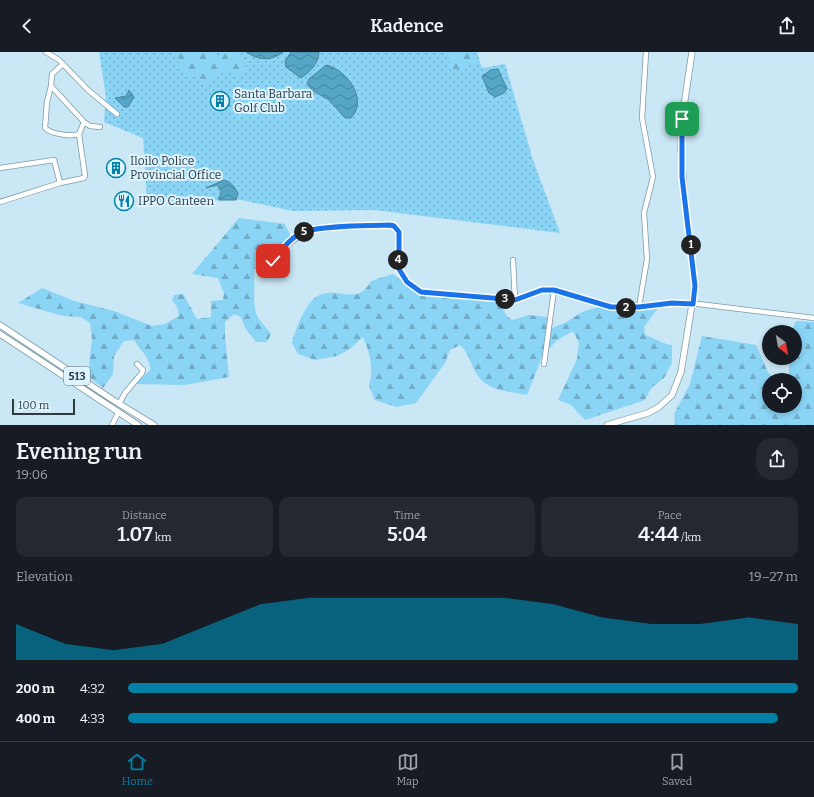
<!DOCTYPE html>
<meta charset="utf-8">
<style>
:root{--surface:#171b24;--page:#242831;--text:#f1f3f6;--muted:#9ea1a6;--line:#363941;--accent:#0280a5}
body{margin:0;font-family:Bitter,serif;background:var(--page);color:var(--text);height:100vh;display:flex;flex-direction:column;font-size:15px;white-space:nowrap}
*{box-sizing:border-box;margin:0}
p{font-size:13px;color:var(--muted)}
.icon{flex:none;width:22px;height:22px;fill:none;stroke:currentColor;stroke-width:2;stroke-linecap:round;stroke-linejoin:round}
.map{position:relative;height:373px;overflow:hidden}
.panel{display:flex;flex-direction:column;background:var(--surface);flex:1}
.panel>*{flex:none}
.needle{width:26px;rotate:149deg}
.fabs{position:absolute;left:762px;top:273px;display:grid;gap:8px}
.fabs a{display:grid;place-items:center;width:40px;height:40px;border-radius:50%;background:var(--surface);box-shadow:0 2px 6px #0003;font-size:20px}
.scale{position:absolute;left:12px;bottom:10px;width:63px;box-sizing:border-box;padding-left:4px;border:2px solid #2f3b40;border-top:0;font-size:11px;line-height:14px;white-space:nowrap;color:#2f3b40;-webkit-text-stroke:3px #dcf4ff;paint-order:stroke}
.pin{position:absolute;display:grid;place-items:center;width:34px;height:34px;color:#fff;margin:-17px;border-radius:8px;box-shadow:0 2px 6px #0006}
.km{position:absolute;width:20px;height:20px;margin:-10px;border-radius:50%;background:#222;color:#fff;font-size:11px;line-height:20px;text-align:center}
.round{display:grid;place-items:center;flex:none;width:42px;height:42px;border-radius:16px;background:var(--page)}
.summary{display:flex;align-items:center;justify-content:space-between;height:68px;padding:0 16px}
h1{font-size:22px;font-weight:600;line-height:30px}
.stats{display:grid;grid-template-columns:repeat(3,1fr);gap:6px;height:68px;padding:4px 16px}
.stats div{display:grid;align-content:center;border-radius:10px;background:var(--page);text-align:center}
.stats b{font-size:20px;font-weight:600}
.stats small{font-size:11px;font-weight:400}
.stats p{font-size:11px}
.chart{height:112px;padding:8px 16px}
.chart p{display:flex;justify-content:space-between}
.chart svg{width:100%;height:72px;margin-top:4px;fill:var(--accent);opacity:.7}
ul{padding:0 16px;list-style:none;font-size:13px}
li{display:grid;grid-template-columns:64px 48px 1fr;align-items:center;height:30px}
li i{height:10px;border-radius:5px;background:var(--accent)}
header{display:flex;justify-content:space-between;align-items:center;height:52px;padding:0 16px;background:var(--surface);font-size:18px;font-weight:600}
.tabs{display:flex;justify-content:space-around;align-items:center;height:56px;border-top:1px solid var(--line);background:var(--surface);font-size:11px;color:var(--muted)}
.tabs a{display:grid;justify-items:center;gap:2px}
.tabs .current{color:var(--accent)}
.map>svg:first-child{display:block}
.grass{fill:url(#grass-dots)}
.forest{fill:url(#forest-firs)}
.water{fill:url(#water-waves);stroke:#4a859e}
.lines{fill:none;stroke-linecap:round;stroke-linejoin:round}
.minor-casing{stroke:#7f9aa7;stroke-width:6}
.major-casing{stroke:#7f9aa7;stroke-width:7}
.minor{stroke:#fff;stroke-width:4.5}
.major{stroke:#fff;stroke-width:5.5}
.route-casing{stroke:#fff;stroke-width:8}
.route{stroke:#1a73e8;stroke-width:5}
.labels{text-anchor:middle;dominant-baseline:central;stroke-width:4;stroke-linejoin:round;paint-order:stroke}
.shield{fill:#dcf4ff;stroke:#637279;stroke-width:1}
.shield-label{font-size:11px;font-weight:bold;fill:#2f3b40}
.poi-label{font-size:12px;fill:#2f3b40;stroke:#dcf4ff;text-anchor:start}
</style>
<header><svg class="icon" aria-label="back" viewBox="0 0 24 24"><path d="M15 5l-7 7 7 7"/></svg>Kadence<svg class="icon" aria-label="share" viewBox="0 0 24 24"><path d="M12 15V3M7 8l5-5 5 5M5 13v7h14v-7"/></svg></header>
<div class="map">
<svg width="814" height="373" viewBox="0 0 814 373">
<defs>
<pattern id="grass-dots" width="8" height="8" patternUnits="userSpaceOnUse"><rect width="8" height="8" fill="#8ad4f5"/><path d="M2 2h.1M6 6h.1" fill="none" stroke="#71adc8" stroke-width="1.8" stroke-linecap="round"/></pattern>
<pattern id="forest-firs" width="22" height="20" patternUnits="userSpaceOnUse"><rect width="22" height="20" fill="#8ad4f5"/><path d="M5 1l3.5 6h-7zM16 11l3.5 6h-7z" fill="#71adc8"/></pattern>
<pattern id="water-waves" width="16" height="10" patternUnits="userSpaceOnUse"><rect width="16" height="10" fill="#55a5c7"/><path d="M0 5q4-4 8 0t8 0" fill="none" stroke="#4788a3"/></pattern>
</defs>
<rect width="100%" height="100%" fill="#cae7f5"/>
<path class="grass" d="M99,0H477L482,16L505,12L533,108L560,181L374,158L293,159L241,148L147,150L143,86L104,70L106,45Z"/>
<path class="forest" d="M174,0H212L217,6L228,0H240L247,9L243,25L226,18L216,27L205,31C199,24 193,23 185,24Z
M446,0H473L476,11L460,17H453Z
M239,166L285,172L290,183C282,204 275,211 254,217C255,229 253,252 256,261C258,268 267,276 271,282L267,290H256L245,276L241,265L234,262L225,270V284L229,325L185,333L136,332L151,317C147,301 142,301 134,288L124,289L114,304L113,322L103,336L88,324L92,286L90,271L81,265L63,264L18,251L42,236L74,249L114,259L152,274L165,272L179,264L177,255L172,248L174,243L183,242L197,267L211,265V249L223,248L224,241L218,226L192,222Z
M393,222L418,240L499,247L506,263L512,268L529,263L547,265L552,276L565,271L582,260L598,255L612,257L661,252L644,275L645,283C654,286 663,292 672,293V311L664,326L651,336L645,348L585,368L571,353L558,348L577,307L579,291L573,279L556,289L542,305L527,343C505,339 484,339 474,317C470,308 467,299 460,293L450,298L445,311L416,351L396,355L375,348L369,334C374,317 370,301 363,285L350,297L337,304L315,308L298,302L292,291C295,278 305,253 316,245C335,232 357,256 371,229Z
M796,269L814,270V373H675L674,362L690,332L702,284L756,293L768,320L775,328H769V354H795V328H778L789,325V306H795V280H791Z"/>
<path class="water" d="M246,0H283C270,10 259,8 246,0Z
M291,0H319C318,12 311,19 301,26L286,15L285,9Z
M326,13C346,17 369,47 351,66H345L329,48L313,39L307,32L309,27Z
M498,17L507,37L504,41L495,45L489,41L482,24L491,18Z
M129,38L134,45L128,55H124L115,46L126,44Z
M224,128C231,130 234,134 238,141L236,148H219L221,139L217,133L206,136Z"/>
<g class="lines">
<g class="minor-casing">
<path id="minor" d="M46,0L59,8L88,38L117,62
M63,12L52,22L51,34L84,70L90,74L100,75
M51,34L47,50L45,76C51,82 71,85 79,82
M0,116L54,108L60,131
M0,150L60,131L84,126L85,124L79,82L84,70
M513,208L515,248
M261,215L273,209L287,193L306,179L332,176L390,173L394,174L399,180V217L407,230L421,240L515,248L542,238H554L611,255L690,251L814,266
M639,255L647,207L644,161L653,125L642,66L646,0
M544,312L554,238
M119,352L125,341L142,321L143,318L137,312
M112,373L118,361"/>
</g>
<g class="major-casing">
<path id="major" d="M0,273L113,348L154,373
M0,282L138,373
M607,373L648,361L659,355L672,343L681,320L695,234L684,140L681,95L682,67L692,0"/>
</g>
<use href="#minor" class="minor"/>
<use href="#major" class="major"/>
</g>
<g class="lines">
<g class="route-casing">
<path id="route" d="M273,209C281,199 291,184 304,180C322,173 369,174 390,173L394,174L399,180V217L407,230L421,240L515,248L542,238H554L611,255H639L672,251L693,252L695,234L682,125V67"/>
</g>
<use href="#route" class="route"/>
</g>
<defs>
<g id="building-ring" transform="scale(1)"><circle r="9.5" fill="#dcf4ff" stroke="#0280a5" stroke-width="1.5"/><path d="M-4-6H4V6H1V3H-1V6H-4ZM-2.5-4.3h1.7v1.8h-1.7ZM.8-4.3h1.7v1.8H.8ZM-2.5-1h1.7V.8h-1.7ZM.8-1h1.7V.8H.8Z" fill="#0280a5"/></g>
<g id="restaurant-ring" transform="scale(1)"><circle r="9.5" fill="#dcf4ff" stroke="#0280a5" stroke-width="1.5"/><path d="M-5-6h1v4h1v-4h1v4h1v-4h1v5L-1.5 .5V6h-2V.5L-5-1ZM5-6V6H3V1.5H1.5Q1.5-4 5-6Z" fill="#0280a5"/></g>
</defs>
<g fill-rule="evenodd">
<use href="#building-ring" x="220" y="49"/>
<use href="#building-ring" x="116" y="116"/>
<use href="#restaurant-ring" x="124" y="149"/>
</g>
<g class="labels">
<rect class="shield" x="64" y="315" width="26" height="18" rx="3"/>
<g class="shield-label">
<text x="77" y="324">513</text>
</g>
<g class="poi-label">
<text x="234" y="42">Santa Barbara<tspan x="234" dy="14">Golf Club</tspan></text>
<text x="130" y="109">Iloilo Police<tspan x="130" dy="14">Provincial Office</tspan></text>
<text x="138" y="149">IPPO Canteen</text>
</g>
</g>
</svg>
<div class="fabs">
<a><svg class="needle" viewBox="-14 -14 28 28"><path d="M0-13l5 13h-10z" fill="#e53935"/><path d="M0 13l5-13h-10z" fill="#9ea1a6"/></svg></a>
<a><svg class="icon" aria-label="locate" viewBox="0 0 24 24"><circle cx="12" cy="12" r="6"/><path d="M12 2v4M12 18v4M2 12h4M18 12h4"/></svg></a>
</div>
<div class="scale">100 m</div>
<div class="pin" style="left:682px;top:67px;background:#1e9e55"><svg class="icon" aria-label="arrive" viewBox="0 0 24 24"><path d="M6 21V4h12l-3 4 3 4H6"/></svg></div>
<div class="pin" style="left:273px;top:209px;background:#d93025"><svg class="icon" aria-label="check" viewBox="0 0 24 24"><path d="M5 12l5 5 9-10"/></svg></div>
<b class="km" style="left:691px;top:193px">1</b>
<b class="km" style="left:626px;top:256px">2</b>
<b class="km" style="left:505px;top:247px">3</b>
<b class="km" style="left:398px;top:208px">4</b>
<b class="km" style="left:304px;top:180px">5</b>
</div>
<section class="panel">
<div class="summary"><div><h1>Evening run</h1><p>19:06</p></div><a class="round"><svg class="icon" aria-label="share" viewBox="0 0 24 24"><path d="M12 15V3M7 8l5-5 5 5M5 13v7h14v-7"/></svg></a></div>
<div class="stats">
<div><p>Distance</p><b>1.07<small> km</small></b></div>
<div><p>Time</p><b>5:04</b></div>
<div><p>Pace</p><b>4:44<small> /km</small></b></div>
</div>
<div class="chart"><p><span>Elevation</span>19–27 m</p>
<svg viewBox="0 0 160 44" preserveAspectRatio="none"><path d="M0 44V22L10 34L20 38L30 34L40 22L50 10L60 6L70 6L80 6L90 6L100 6L110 10L120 18L130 22L140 22L150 18L160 22V44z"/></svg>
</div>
<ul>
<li><b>200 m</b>4:32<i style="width:100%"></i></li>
<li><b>400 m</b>4:33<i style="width:97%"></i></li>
</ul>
</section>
<nav class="tabs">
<a class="current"><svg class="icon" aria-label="home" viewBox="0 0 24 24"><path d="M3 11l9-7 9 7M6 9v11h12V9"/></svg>Home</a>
<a><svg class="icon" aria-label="map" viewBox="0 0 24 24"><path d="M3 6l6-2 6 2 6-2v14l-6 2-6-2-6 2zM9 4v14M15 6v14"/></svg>Map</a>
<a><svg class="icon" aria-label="saved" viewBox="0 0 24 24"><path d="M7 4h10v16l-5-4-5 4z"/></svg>Saved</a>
</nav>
